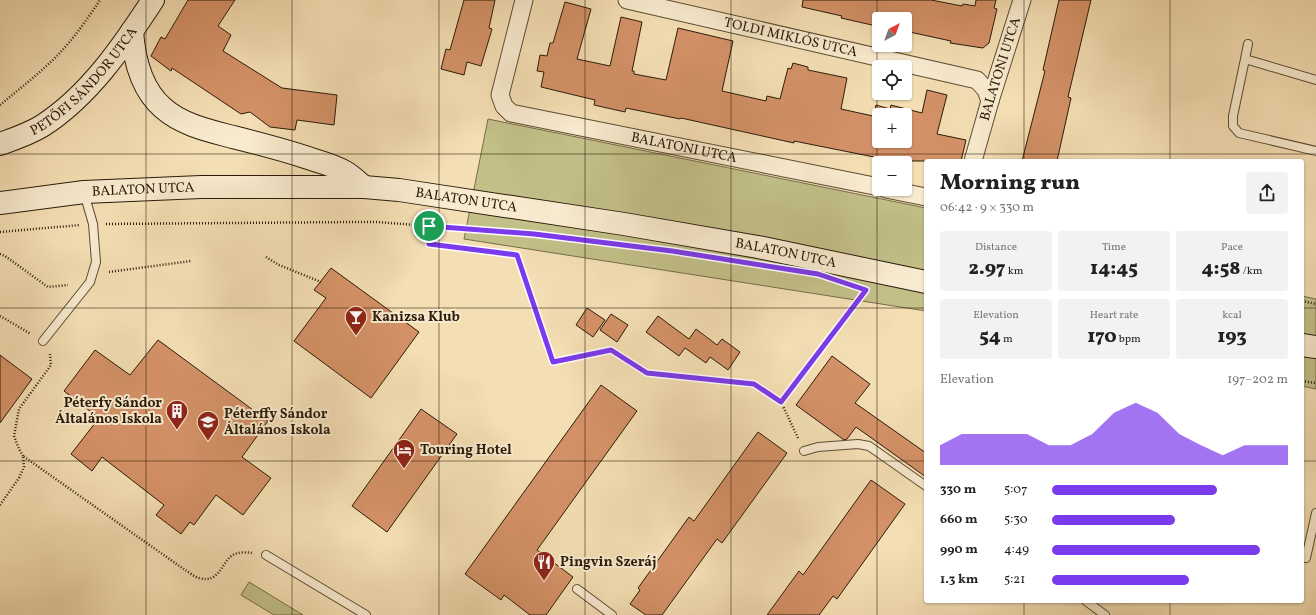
<!DOCTYPE html>
<meta charset="utf-8">
<style>
:root{--surface:#fff;--page:#f2f2f2;--text:#222;--muted:#767676;--accent:#7c3aed}
body{margin:0;font-family:Vollkorn,serif;background:var(--page);color:var(--text);height:100vh;display:flex;flex-direction:column;font-size:15px;white-space:nowrap}
*{box-sizing:border-box;margin:0}
p{font-size:13px;color:var(--muted)}
.icon{flex:none;width:22px;height:22px;fill:none;stroke:currentColor;stroke-width:2;stroke-linecap:round;stroke-linejoin:round}
.map{position:relative;flex:1;overflow:hidden}
.sheet{position:absolute;left:924px;top:159px;width:380px;height:444px;display:flex;flex-direction:column;background:var(--surface);border-radius:4px;box-shadow:0 1px 3px #0004}
.sheet>*{flex:none}
.needle{width:26px;rotate:41deg}
.buttons{position:absolute;left:872px;top:12px;display:grid;gap:8px}
.buttons a{display:grid;place-items:center;width:40px;height:40px;border-radius:4px;background:var(--surface);box-shadow:0 1px 3px #0004;font-size:20px}
.pin{position:absolute;display:grid;place-items:center;width:34px;height:34px;color:#fff;margin:-17px;border:2px solid #fff;border-radius:50%;box-shadow:0 1px 4px #0007}
.round{display:grid;place-items:center;flex:none;width:42px;height:42px;border-radius:4px;background:var(--page)}
.head{display:flex;align-items:center;justify-content:space-between;height:68px;padding:0 16px}
h1{font-size:22px;font-weight:800;line-height:30px}
.stats{display:grid;grid-template-columns:repeat(3,1fr);gap:6px;height:68px;padding:4px 16px}
.stats div{display:grid;align-content:center;border-radius:4px;background:var(--page);text-align:center}
.stats b{font-size:20px;font-weight:800}
.stats small{font-size:11px;font-weight:400}
.stats p{font-size:11px}
.chart{height:112px;padding:8px 16px}
.chart p{display:flex;justify-content:space-between}
.chart svg{width:100%;height:72px;margin-top:4px;fill:var(--accent);opacity:.7}
ul{padding:0 16px;list-style:none;font-size:13px}
li{display:grid;grid-template-columns:64px 48px 1fr;align-items:center;height:30px}
li i{height:10px;border-radius:5px;background:var(--accent)}
.map>svg:first-child{display:block}
.green{fill:#c2bf88;stroke:#766d49}
.building{fill:#d49167;stroke:#2a1b0a;fill-rule:evenodd}
.lines{fill:none;stroke-linecap:round;stroke-linejoin:round}
.lane-casing{stroke:#5c4c34;stroke-width:10}
.street-casing{stroke:#5c4c34;stroke-width:19}
.secondary-casing{stroke:#2a1b0a;stroke-width:24}
.path{stroke:#2a1b0a;stroke-width:2.5;stroke-dasharray:1 2;stroke-linecap:butt}
.lane{stroke:#f8eace;stroke-width:8}
.street{stroke:#f8eace;stroke-width:17}
.secondary{stroke:#f8eace;stroke-width:22}
.route-casing{stroke:#fff;stroke-width:8}
.route{stroke:#7c3aed;stroke-width:5}
.grid{fill:none;stroke:#2a1b0a;stroke-width:1;stroke-opacity:0.55}
.labels{text-anchor:middle;dominant-baseline:central;stroke-width:4;stroke-linejoin:round;paint-order:stroke}
.street-label{font-size:14px;fill:#2a1b0a;stroke:#f8eace}
.poi-label{font-size:14px;font-weight:bold;fill:#2a1b0a;stroke:#f8eace;text-anchor:start}
</style>
<div class="map">
<svg width="1316" height="615" viewBox="0 0 1316 615">
<rect width="100%" height="100%" fill="#f4deb3"/>
<filter id="stains"><feTurbulence type="fractalNoise" baseFrequency=".005" numOctaves="4"/><feColorMatrix values="0 0 0 0 .2 0 0 0 0 .09 0 0 0 0 .02 0 0 0 .5 -.17"/></filter>
<radialGradient id="worn" r=".72"><stop offset=".6" stop-color="#630" stop-opacity="0"/><stop offset="1" stop-color="#630" stop-opacity=".3"/></radialGradient>
<path class="green" d="M488,119L926,208V311L464,239Z
M1302,296L1316,299V389L1302,386Z
M249,582L303,615H274L241,595Z"/>
<path class="building" d="M188,0H235L218,26L231,35L223,51L282,88L337,95L334,125L297,120L295,130L270,127L250,112L241,114L172,68L171,71L151,56L161,37L165,39Z
M464,0H495L489,28L492,29L481,66L467,62L464,75L441,69L446,49L450,50Z
M803,0H931L962,6L963,4L975,6L976,0H996L994,8L997,9L989,43L983,48L950,43L951,41L905,31V19H879L872,25L841,18L842,16L802,7Z
M1059,0H1091L1068,97L1071,98L1057,161H1022L1045,71L1043,70Z
M565,2L591,9L577,59L610,66L621,17L642,22L632,71H634V74L666,80L678,28L733,41L722,91L766,101L767,96L780,99L788,68L791,69L793,63L808,67V70L847,78L841,109L873,116L876,105L890,109L891,105L922,113L927,90L947,95L937,134L966,140L961,161H909L908,167L905,166V163H893L874,158V157L794,141V143L681,118L680,119L626,108L625,112L594,105L595,100L541,87L544,72L537,71L540,55L547,56L550,43H553ZM879,115H905V141H879Z
M331,268L419,332L371,398L294,341L326,298L314,290Z
M587,308L605,320L593,337L576,325Z
M611,314L628,325L617,342L600,330Z
M658,316L689,339L696,329L717,345L722,339L740,352L728,370L710,357L706,363L685,348L679,356L646,332Z
M158,340L268,421L242,457L271,478L243,515L216,495L194,525L190,522L181,534L156,515L164,505L102,457L92,471L71,454L99,418L64,391L95,350L130,375Z
M0,355L32,379L0,423Z
M832,356L870,384L855,403L926,453V477L856,427L847,439L844,440L796,405Z
M601,385L637,411L537,550L573,577L546,615H530L504,595L501,600L465,574Z
M421,409L457,434L387,532L352,506Z
M758,432L787,453L722,543L717,539L662,615H646L630,604L640,590L638,588L689,517L694,521Z
M871,480L905,504L837,599L833,596L819,615H767L799,571L803,575Z"/>
<g class="lines">
<g class="lane-casing">
<path id="lane" d="M1245,59L1248,44
M1316,80L1245,59L1233,116V126L1239,133L1316,151
M43,341L90,282L96,262L93,224L84,193
M804,451L818,447L858,444L869,446L926,486
M266,555L366,615
M1306,558L1316,513
M577,589L612,615
M1086,601L1105,615"/>
</g>
<g class="street-casing">
<g id="street">
<path id="s1" d="M524,0L500,95L504,106L511,113L879,187"/>
<path id="s2" d="M627,0L977,80L986,90L990,101"/>
<path id="s3" d="M973,161L990,101L1022,0"/>
<path d="M886,189L926,197"/>
</g>
</g>
<g class="secondary-casing">
<g id="secondary">
<path d="M132,31C134,59 141,89 163,108C181,124 206,130 229,136C257,143 286,150 314,160C324,163 335,166 345,172C352,176 358,182 364,187"/>
<path id="s4" d="M0,144C14,139 29,134 42,126C89,96 123,46 153,0"/>
<path id="s5" d="M0,203L84,192L201,187H364L399,190L624,224L758,247L926,282"/>
<path d="M1302,345L1316,347"/>
</g>
</g>
<path class="path" d="M0,105C23,86 48,67 67,45C79,31 90,15 100,0
M106,224L354,222H378L537,235
M429,226V244L517,255L553,362L611,350L647,373L754,384L781,402
M0,232L80,225
M0,254L5,256L48,287L68,285
M266,257L279,265L321,282
M109,272L191,261
M1302,301L1316,304
M0,316L31,334
M1302,381L1316,383
M798,438L781,402L866,290
M23,456L19,449L14,436L19,409L51,365L50,354
M0,505L19,478L24,467L23,456L185,570C189,572 194,577 199,578C220,584 221,562 233,555C238,552 246,552 252,553"/>
<use href="#lane" class="lane"/>
<use href="#street" class="street"/>
<use href="#secondary" class="secondary"/>
</g>
<g class="lines">
<g class="route-casing">
<path id="route" d="M429,226L534,234L672,251L818,274L866,290L781,402L754,384L647,373L611,350L553,362L517,255L429,244Z"/>
</g>
<use href="#route" class="route"/>
</g>
<path class="grid" d="M146,0V615M292,0V615M439,0V615M585,0V615M731,0V615M877,0V615M1024,0V161M1170,0V161M0,154H1316M0,308H926M1302,308H1316M0,461H926M1302,461H1316M1024,601V615M1170,601V615"/>
<defs>
<g id="bar-pin" transform="scale(1.15)"><path d="M0 17L-7.5 6A9.5 9.5 0 1 1 7.5 6Z" fill="#8f2418" stroke="#f8eace"/><path d="M-6-5H6L.8 .8V4.5H3.5V6h-7V4.5H-.8V.8Z" fill="#fff"/></g>
<g id="building-pin" transform="scale(1.15)"><path d="M0 17L-7.5 6A9.5 9.5 0 1 1 7.5 6Z" fill="#8f2418" stroke="#f8eace"/><path d="M-4-6H4V6H1V3H-1V6H-4ZM-2.5-4.3h1.7v1.8h-1.7ZM.8-4.3h1.7v1.8H.8ZM-2.5-1h1.7V.8h-1.7ZM.8-1h1.7V.8H.8Z" fill="#fff"/></g>
<g id="school-pin" transform="scale(1.15)"><path d="M0 17L-7.5 6A9.5 9.5 0 1 1 7.5 6Z" fill="#8f2418" stroke="#f8eace"/><path d="M0-5L7-2L0 1L-7-2ZM-4 1L0 2.5L4 1V4Q0 6-4 4Z" fill="#fff"/></g>
<g id="hotel-pin" transform="scale(1.15)"><path d="M0 17L-7.5 6A9.5 9.5 0 1 1 7.5 6Z" fill="#8f2418" stroke="#f8eace"/><path d="M-6-4.5h1.5V1H6V5H4.5V3h-9V5H-6ZM-4 0a1.8 1.8 0 1 1 3.6 0ZM.5 0V-2.5h3Q6-2.5 6 0Z" fill="#fff"/></g>
<g id="restaurant-pin" transform="scale(1.15)"><path d="M0 17L-7.5 6A9.5 9.5 0 1 1 7.5 6Z" fill="#8f2418" stroke="#f8eace"/><path d="M-5-6h1v4h1v-4h1v4h1v-4h1v5L-1.5 .5V6h-2V.5L-5-1ZM5-6V6H3V1.5H1.5Q1.5-4 5-6Z" fill="#fff"/></g>
</defs>
<g fill-rule="evenodd">
<use href="#bar-pin" x="356" y="317"/>
<use href="#building-pin" x="177" y="411"/>
<use href="#school-pin" x="208" y="422"/>
<use href="#hotel-pin" x="404" y="450"/>
<use href="#restaurant-pin" x="544" y="562"/>
</g>
<g class="labels">
<g class="street-label">
<text stroke="none"><textPath href="#s2" startOffset="168">TOLDI MIKLÓS UTCA</textPath></text>
<text stroke="none"><textPath href="#s3" startOffset="96">BALATONI UTCA</textPath></text>
<text stroke="none"><textPath href="#s4" startOffset="107">PETŐFI SÁNDOR UTCA</textPath></text>
<text stroke="none"><textPath href="#s1" startOffset="296">BALATONI UTCA</textPath></text>
<text stroke="none"><textPath href="#s5" startOffset="144">BALATON UTCA</textPath></text>
<text stroke="none"><textPath href="#s5" startOffset="468">BALATON UTCA</textPath></text>
<text stroke="none"><textPath href="#s5" startOffset="792">BALATON UTCA</textPath></text>
</g>
<g class="poi-label">
<text x="372" y="317">Kanizsa Klub</text>
<text x="162" y="403" text-anchor="end">Péterfy Sándor<tspan x="162" dy="16">Általános Iskola</tspan></text>
<text x="224" y="414">Péterffy Sándor<tspan x="224" dy="16">Általános Iskola</tspan></text>
<text x="420" y="450">Touring Hotel</text>
<text x="560" y="562">Pingvin Szeráj</text>
</g>
</g>
<rect width="100%" height="100%" filter="url(#stains)"/>
<rect width="100%" height="100%" fill="url(#worn)"/>
</svg>
<div class="buttons">
<a><svg class="needle" viewBox="-14 -14 28 28"><path d="M0-13l5 13h-10z" fill="#e53935"/><path d="M0 13l5-13h-10z" fill="#767676"/></svg></a>
<a><svg class="icon" aria-label="locate" viewBox="0 0 24 24"><circle cx="12" cy="12" r="6"/><path d="M12 2v4M12 18v4M2 12h4M18 12h4"/></svg></a>
<a>+</a>
<a>−</a>
</div>
<div class="pin" style="left:429px;top:226px;background:#1e9e55"><svg class="icon" aria-label="arrive" viewBox="0 0 24 24"><path d="M6 21V4h12l-3 4 3 4H6"/></svg></div>
<section class="sheet">
<div class="head"><div><h1>Morning run</h1><p>06:42 · 9 × 330 m</p></div><a class="round"><svg class="icon" aria-label="share" viewBox="0 0 24 24"><path d="M12 15V3M7 8l5-5 5 5M5 13v7h14v-7"/></svg></a></div>
<div class="stats">
<div><p>Distance</p><b>2.97<small> km</small></b></div>
<div><p>Time</p><b>14:45</b></div>
<div><p>Pace</p><b>4:58<small> /km</small></b></div>
</div>
<div class="stats">
<div><p>Elevation</p><b>54<small> m</small></b></div>
<div><p>Heart rate</p><b>170<small> bpm</small></b></div>
<div><p>kcal</p><b>193</b></div>
</div>
<div class="chart"><p><span>Elevation</span>197–202 m</p>
<svg viewBox="0 0 160 44" preserveAspectRatio="none"><path d="M0 44V32L10 25L20 25L30 25L40 25L50 32L60 32L70 25L80 12L90 6L100 12L110 25L120 32L130 38L140 32L150 32L160 32V44z"/></svg>
</div>
<ul>
<li><b>330 m</b>5:07<i style="width:70%"></i></li>
<li><b>660 m</b>5:30<i style="width:52%"></i></li>
<li><b>990 m</b>4:49<i style="width:88%"></i></li>
<li><b>1.3 km</b>5:21<i style="width:58%"></i></li>
</ul>
</section>
</div>
